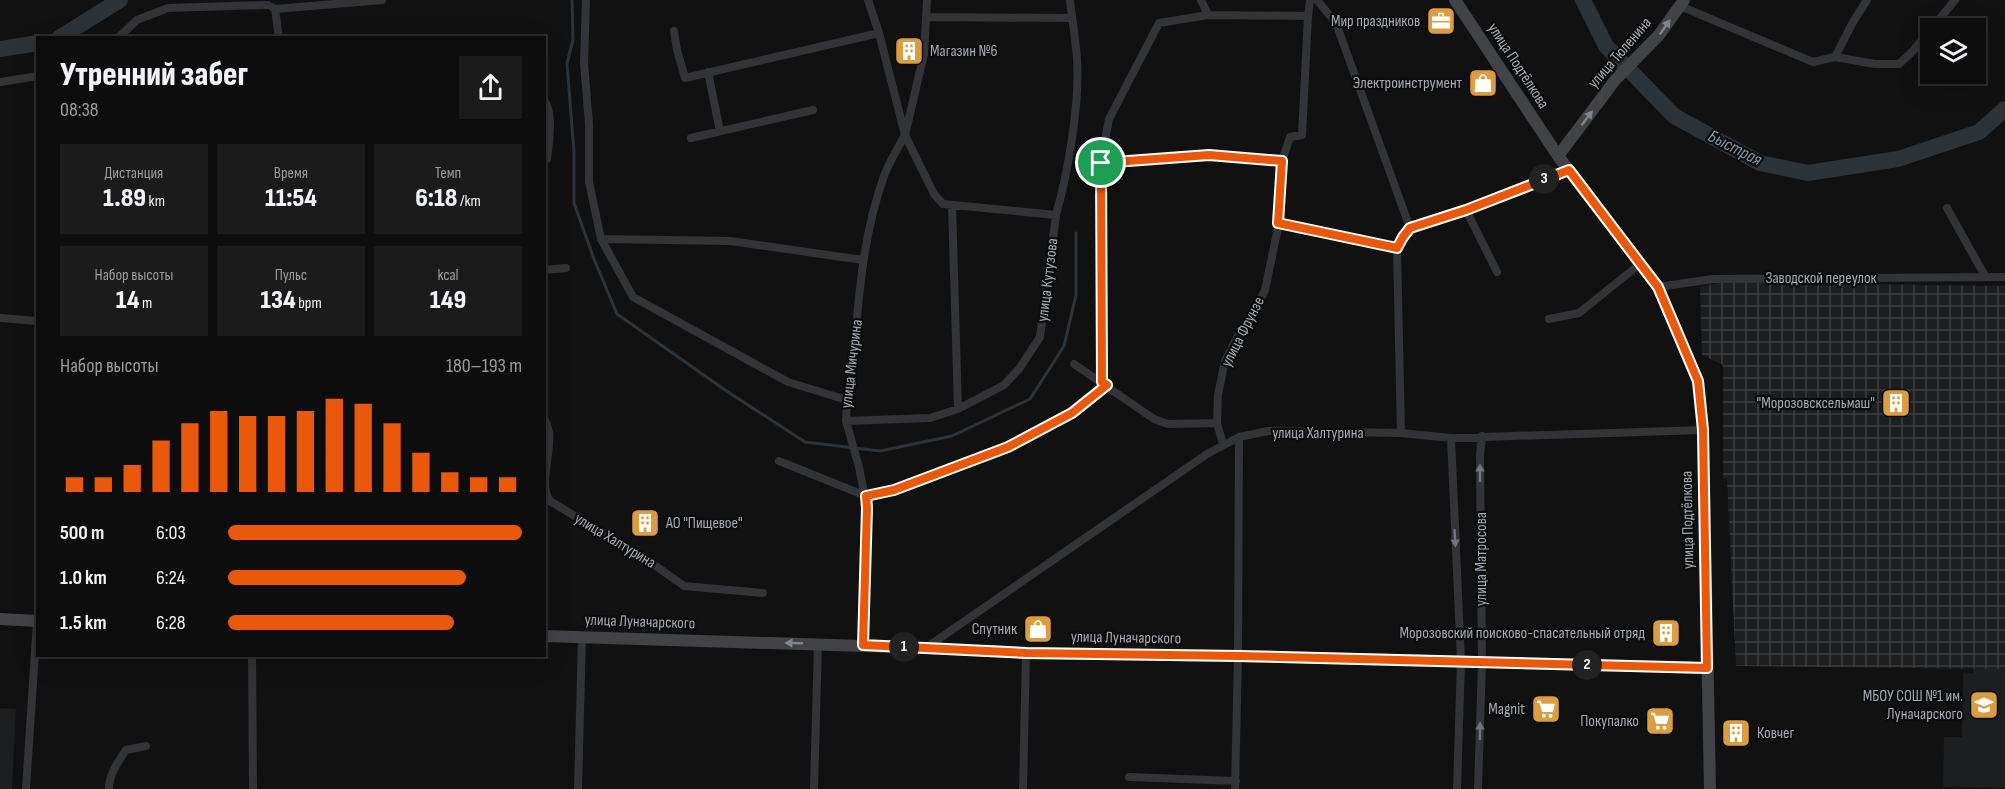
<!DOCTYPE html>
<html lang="ru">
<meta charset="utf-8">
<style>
:root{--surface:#0d0d0e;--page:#1b1b1c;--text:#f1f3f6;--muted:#9a9c9e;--line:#2d2d2e;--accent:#ea580c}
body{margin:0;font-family:"Sofia Sans Condensed",sans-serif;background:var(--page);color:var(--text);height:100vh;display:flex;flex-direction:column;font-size:22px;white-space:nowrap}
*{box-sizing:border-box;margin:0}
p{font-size:20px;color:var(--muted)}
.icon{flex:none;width:33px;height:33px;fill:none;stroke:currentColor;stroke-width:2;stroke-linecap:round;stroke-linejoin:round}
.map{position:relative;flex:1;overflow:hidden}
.panel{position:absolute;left:36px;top:36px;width:510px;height:621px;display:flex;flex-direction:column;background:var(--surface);border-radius:0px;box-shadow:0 6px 24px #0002,0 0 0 2px var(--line)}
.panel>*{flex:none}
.controls{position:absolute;left:1920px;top:18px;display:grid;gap:12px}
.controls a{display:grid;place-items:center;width:66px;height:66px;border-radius:0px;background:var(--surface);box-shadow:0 6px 24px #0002,0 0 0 2px var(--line);font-size:30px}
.pin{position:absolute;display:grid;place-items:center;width:51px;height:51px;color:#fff;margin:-26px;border:3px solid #fff;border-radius:50%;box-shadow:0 2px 6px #0007}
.km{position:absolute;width:30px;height:30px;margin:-15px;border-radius:50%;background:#222;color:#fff;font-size:16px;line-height:30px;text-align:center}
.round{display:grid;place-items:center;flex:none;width:63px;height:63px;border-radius:0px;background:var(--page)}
.head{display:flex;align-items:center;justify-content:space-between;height:102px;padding:0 24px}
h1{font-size:33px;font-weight:800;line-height:45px}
.metrics{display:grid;grid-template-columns:repeat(3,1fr);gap:9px;height:102px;padding:6px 24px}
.metrics div{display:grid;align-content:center;border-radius:0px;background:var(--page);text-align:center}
.metrics b{font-size:26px;font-weight:800}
.metrics small{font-size:16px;font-weight:400}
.metrics p{font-size:16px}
.chart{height:168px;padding:12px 24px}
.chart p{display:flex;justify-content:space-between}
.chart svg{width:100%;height:108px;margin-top:6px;stroke:var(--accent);stroke-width:6}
ul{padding:0 24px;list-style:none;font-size:20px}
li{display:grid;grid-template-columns:96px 72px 1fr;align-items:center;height:45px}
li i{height:15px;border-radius:8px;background:var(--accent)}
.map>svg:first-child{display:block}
.built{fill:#1d1e1f}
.industrial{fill:url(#industrial-grid)}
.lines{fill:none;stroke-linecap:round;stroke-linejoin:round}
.stream{stroke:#2c343a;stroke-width:3}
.river{stroke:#2c343a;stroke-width:16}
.street{stroke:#333437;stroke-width:8}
.secondary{stroke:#414347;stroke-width:12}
.oneway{fill:#81858d}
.oneway2{fill:#71747b}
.route-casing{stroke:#fff;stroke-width:12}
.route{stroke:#ea580c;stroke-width:8}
.labels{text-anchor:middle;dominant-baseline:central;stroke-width:4.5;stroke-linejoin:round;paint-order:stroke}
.poi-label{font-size:16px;fill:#a4a9b2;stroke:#0c0c0d;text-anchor:end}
.street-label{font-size:16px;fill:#a4a9b2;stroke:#0c0c0d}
.water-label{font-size:18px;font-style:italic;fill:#7f98a9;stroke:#0c0c0d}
</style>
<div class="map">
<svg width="2005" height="789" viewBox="0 0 2005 789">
<defs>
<pattern id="industrial-grid" width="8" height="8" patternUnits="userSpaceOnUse" patternTransform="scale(1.5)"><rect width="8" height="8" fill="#1d1e1f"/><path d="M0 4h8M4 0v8" fill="none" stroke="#3b3c3d"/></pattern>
</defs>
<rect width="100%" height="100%" fill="#111112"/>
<path class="built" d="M1973,668L2005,669V788L1943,787L1944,737H1962L1963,672L1973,673Z
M0,708L16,709L12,789H0Z"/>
<path class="industrial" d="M1723,282L2005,286V669L1736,666L1727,479H1723V365L1702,355L1700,287Z"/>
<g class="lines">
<path class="stream" d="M572,0L573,40L567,63L574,153V203L594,259L617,314L725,390L805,442L880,451L952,436L1030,399L1064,346L1076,295V233"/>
<path class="river" d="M1583,0L1606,46L1674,116L1760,163L1808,173L1898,159L1979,132L2005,109
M59,38L120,0
M0,49L38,43"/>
<path class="street" d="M586,0L584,63L589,124V182L601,239L633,297L788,382L847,400
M927,0L924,54L905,135L934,194L943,204L1056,215
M1201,0L1208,15
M1317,0L1336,23L1410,228
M1680,6L1813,62L1835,57L1875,64H1899L1913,51L1930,30
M272,7L275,9L279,38
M275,9L382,0
M927,17L1072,18
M1932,28L1955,0
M674,31L677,50L685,78L879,33
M118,38L137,20L168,8L268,5
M1835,57L1853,22L1867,0
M708,72L720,131
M0,82L38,76
M544,99C554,116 549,140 547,159L544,160
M691,138L813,110
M1101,163L1209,155L1282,161
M952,205L958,409
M1947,208L1985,276
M1466,210L1497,272
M1279,223L1397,248
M601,239L730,241L863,260
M544,270L566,268
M1658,287L1713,279L2005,277
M0,318L38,321
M1549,319L1579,313L1640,264
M1074,364L1154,419L1168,424L1217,423
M1102,382L1101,163L1109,119L1159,23L1208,15L1308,16L1310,0
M544,418C546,422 548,427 549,432C552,452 538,485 550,501L646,559L684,586L763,593
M846,421L930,418L958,409L1004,385L1019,369L1040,337L1056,215C1068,173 1080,103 1077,60C1076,40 1072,20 1070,0
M1401,433L1397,248L1403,236L1410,228L1466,210L1569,169
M1451,438L1461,661L1457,789
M1223,444L1217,423L1218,395L1225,361L1238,336L1253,315L1265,290L1279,223L1282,161L1290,137L1302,135L1308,16
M779,461L866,496L894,490L1008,448L1073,413L1107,385
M863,645L867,508L859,467L846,421L847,400L851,382C858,314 860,242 884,176C889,162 898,148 905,135L879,33L868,0
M927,647L1207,454L1239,437L1268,431L1401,433L1451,438L1703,430
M252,656L253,789
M1129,777L1236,781
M26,789L37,621
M109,789C109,774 118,762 126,750L146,746
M578,789L582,637
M814,789L818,644
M1023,789L1026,653
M1235,789L1238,656L1239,437
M1478,789L1482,662L1480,455L1482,436"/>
<path class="secondary" d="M1455,0L1558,156L1658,287L1698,381L1703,430L1710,789
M1558,156L1616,79L1659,35L1684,0
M0,619L38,621
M544,636L927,648L1026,653L1238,656L1707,668"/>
</g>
<defs><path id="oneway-solid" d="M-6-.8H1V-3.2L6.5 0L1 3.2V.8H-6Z" transform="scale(1.5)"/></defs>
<g class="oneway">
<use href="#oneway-solid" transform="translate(1665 27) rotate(-55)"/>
<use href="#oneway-solid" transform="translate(1587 118) rotate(-53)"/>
<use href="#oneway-solid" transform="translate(794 643) rotate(-178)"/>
</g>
<g class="oneway2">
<use href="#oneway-solid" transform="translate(1480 473) rotate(-90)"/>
<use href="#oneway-solid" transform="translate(1455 538) rotate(87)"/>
<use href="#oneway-solid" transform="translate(1480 731) rotate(-89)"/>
</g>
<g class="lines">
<g class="route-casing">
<path id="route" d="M1209,155L1282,161L1278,223L1397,248L1403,237L1410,228L1466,210L1569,170L1658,287L1698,381L1703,430L1707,668L1238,656L1026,653L863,645L867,508L866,496L894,490L1008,447L1072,413L1107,385L1102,382L1101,163Z"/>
</g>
<use href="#route" class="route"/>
</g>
<defs>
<g id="office-square" transform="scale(1.5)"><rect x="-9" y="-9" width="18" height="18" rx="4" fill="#dc9c40" stroke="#0c0c0d"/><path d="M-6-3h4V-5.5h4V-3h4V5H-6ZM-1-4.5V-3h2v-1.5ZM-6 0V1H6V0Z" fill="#fff"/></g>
<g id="building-square" transform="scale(1.5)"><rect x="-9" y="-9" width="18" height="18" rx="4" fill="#dc9c40" stroke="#0c0c0d"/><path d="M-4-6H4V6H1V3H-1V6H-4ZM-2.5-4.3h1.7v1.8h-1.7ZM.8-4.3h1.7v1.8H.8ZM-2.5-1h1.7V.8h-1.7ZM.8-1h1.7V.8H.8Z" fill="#fff"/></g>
<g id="shop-square" transform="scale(1.5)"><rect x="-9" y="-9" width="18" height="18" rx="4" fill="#dc9c40" stroke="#0c0c0d"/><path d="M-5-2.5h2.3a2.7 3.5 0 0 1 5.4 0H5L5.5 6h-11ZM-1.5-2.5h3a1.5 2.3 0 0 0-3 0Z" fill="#fff"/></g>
<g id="school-square" transform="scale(1.5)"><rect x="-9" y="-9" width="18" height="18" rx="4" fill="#dc9c40" stroke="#0c0c0d"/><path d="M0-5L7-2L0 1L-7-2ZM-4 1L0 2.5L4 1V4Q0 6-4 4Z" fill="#fff"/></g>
<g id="supermarket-square" transform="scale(1.5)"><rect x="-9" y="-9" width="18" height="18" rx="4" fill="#dc9c40" stroke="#0c0c0d"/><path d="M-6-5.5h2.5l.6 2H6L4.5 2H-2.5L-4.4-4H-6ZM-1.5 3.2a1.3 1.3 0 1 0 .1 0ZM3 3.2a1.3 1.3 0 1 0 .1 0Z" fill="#fff"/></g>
</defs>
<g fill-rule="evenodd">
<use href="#office-square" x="1441" y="21"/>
<use href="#building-square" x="909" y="51"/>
<use href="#shop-square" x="1483" y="83"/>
<use href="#building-square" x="1896" y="403"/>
<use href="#building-square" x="645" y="523"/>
<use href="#shop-square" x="1038" y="629"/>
<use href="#building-square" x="1666" y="633"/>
<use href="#school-square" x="1984" y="705"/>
<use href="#supermarket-square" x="1546" y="709"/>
<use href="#supermarket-square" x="1660" y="721"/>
<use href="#building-square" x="1736" y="733"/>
</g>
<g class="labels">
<g class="poi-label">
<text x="1420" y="21">Мир праздников</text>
<text x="930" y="51" text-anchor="start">Магазин №6</text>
<text x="1462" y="83">Электроинструмент</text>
<text x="1875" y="403">"Морозовсксельмаш"</text>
<text x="666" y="523" text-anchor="start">АО "Пищевое"</text>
<text x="1017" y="629">Спутник</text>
<text x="1645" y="633">Морозовский поисково-спасательный отряд</text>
<text x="1963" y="696">МБОУ СОШ №1 им.<tspan x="1963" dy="18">Луначарского</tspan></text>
<text x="1525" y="709">Magnit</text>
<text x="1639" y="721">Покупалко</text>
<text x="1757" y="733" text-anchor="start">Ковчег</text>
</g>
<g class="street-label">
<text transform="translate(1620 53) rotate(-49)">улица Тюленина</text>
<text transform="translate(1518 66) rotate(57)">улица Подтёлкова</text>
<text x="1821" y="278">Заводской переулок</text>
<text transform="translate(1048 280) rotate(-83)">улица Кутузова</text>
<text transform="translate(1243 332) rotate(-63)">улица Фрунзе</text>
<text transform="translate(852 364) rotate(-83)">улица Мичурина</text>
<text x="1318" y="433">улица Халтурина</text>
<text transform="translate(1688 520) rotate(-91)">улица Подтёлкова</text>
<text transform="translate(615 541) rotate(31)">улица Халтурина</text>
<text transform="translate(1481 559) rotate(-90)">улица Матросова</text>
<text transform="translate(640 622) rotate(2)">улица Луначарского</text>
<text transform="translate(1126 638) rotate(1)">улица Луначарского</text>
</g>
<g class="water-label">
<text transform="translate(1735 148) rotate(27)">Быстрая</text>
</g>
</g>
</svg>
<div class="controls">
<a><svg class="icon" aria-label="layers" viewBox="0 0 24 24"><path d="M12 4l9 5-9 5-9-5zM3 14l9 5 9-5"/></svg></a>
</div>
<div class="pin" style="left:1101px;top:163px;background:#1e9e55"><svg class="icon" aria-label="arrive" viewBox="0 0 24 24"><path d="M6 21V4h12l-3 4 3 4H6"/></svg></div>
<b class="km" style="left:904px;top:647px">1</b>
<b class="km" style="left:1587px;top:665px">2</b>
<b class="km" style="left:1544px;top:179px">3</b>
<section class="panel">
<div class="head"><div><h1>Утренний забег</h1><p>08:38</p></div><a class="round"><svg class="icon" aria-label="share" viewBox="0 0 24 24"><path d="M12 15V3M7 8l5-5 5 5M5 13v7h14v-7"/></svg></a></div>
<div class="metrics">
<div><p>Дистанция</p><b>1.89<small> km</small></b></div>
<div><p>Время</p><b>11:54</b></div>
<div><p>Темп</p><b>6:18<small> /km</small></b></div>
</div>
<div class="metrics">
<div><p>Набор высоты</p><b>14<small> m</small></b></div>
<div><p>Пульс</p><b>134<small> bpm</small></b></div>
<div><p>kcal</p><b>149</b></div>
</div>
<div class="chart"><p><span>Набор высоты</span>180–193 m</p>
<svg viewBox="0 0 160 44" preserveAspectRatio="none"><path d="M5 44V38M15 44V38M25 44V33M35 44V23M45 44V16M55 44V11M65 44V13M75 44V13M85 44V11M95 44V6M105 44V8M115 44V16M125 44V28M135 44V36M145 44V38M155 44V38"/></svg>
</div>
<ul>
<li><b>500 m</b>6:03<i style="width:100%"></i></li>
<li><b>1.0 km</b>6:24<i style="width:81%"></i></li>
<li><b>1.5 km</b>6:28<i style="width:77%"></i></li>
</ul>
</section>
</div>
